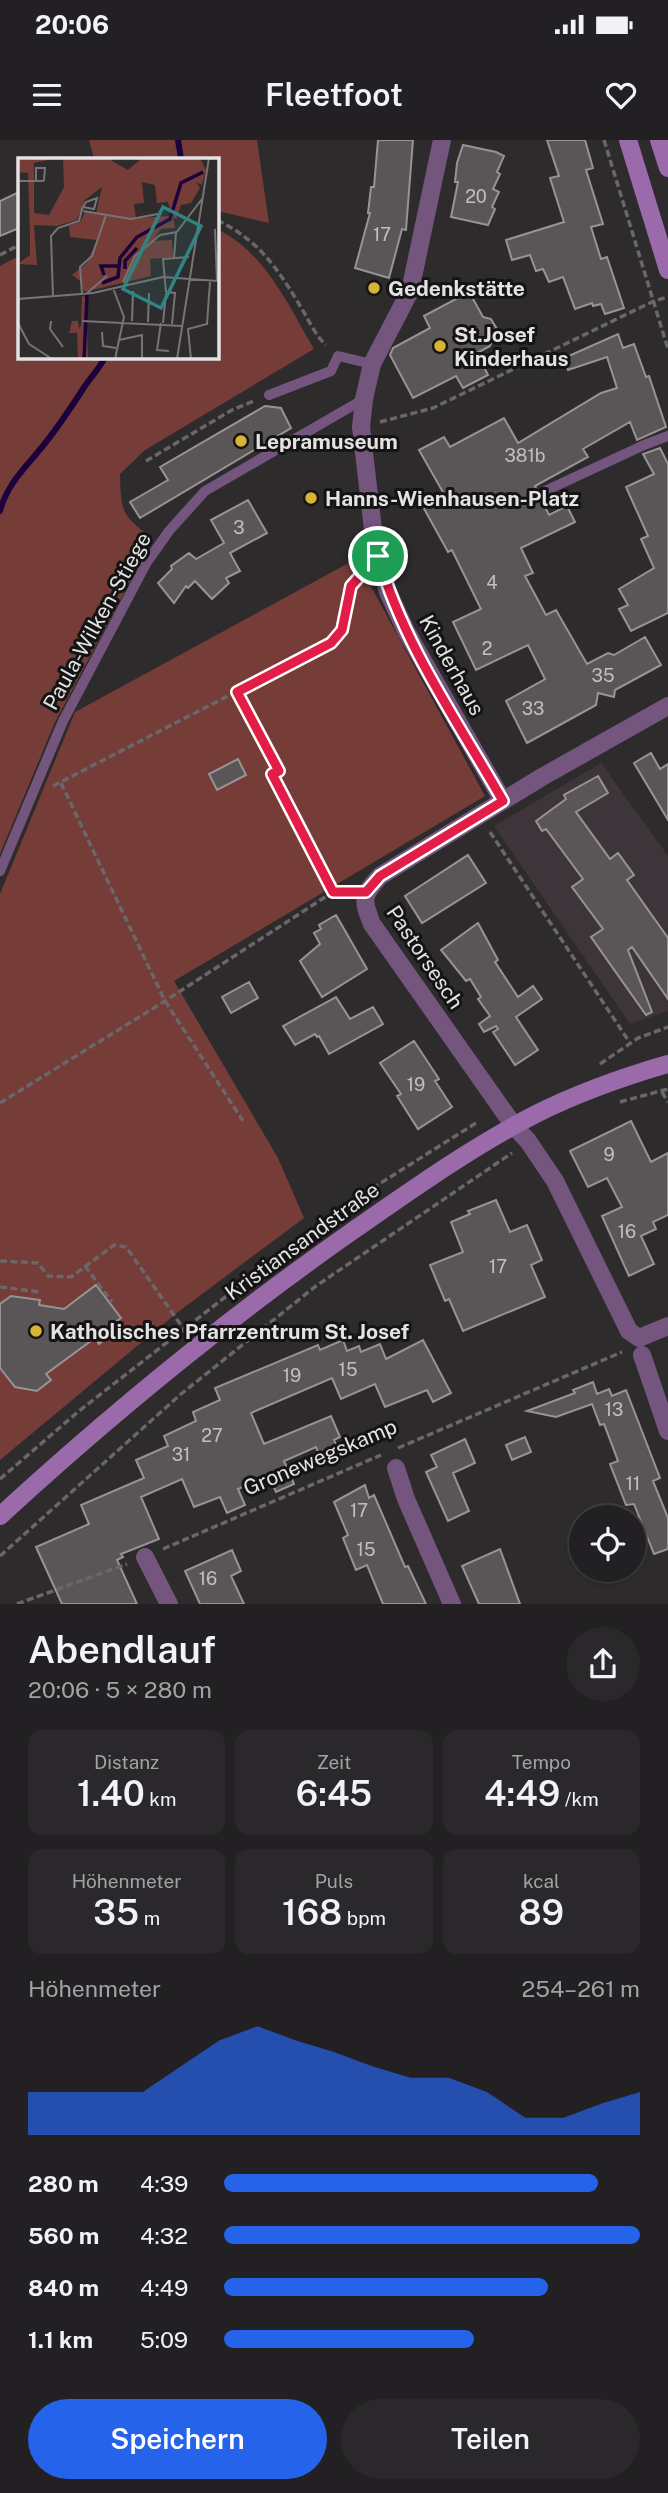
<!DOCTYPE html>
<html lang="de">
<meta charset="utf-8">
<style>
:root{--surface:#222022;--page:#2a282a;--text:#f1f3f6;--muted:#a2a3a5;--line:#3f3e40;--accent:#2563eb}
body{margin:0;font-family:"Public Sans",sans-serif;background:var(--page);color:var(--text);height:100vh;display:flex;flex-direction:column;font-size:26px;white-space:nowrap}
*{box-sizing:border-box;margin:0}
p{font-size:23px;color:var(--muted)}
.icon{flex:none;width:38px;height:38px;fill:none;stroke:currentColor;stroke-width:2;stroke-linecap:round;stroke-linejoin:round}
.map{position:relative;height:1464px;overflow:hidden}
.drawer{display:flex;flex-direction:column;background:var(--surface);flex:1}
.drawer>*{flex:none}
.fabs{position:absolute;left:569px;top:1365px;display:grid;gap:14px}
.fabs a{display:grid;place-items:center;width:77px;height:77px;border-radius:50%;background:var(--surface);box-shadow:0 2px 5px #0004,0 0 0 2px var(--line);font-size:35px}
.pin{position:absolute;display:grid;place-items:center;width:60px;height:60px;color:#fff;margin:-30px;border:4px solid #fff;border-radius:50%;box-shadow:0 2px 7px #0007}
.round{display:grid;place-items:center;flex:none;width:74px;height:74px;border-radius:37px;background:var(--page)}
.head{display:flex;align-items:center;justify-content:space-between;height:119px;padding:0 28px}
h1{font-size:38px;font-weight:600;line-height:52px}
.figures{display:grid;grid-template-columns:repeat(3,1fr);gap:10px;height:119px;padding:7px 28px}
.figures div{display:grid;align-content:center;border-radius:14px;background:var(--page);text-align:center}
.figures b{font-size:35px;font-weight:600}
.figures small{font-size:19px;font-weight:400}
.figures p{font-size:19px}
.chart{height:196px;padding:14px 28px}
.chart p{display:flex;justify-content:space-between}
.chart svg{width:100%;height:126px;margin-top:7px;fill:var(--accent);opacity:.7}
.button{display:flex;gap:14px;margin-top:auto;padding:14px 28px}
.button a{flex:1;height:80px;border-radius:42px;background:var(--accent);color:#fff;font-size:28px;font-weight:600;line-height:80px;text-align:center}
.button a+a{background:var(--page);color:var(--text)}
ul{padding:0 28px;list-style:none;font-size:23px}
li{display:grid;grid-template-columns:112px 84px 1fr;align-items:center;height:52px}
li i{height:18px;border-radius:9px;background:var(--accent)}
.status{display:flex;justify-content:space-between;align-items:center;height:49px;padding:0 35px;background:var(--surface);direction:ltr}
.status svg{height:19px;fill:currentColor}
header{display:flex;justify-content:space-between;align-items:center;height:91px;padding:0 28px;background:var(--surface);font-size:32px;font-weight:600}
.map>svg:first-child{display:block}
.built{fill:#3d3539}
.green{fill:#753c38}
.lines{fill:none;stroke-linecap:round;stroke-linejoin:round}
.stream{stroke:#1b023d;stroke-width:6}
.building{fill:#5a5657;stroke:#989394;stroke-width:2}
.path{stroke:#696768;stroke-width:3.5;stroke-dasharray:7 3.5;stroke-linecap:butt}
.lane{stroke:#73557d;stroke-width:10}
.street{stroke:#73557d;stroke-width:18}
.secondary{stroke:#9b6aab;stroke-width:18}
.route-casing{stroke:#fff;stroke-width:14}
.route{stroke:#e11d48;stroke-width:9}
.poi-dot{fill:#d8b434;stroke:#151415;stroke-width:2.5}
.labels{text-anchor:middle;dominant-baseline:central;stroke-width:6;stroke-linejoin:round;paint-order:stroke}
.number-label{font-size:18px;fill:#c2bfc0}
.poi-label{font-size:21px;font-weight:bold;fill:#e4e2e3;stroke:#151415;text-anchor:start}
.street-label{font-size:21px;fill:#e4e2e3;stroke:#151415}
.inset-river{fill:none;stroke:#1b023d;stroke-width:3.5}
.inset-road{fill:none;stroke:#777476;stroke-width:2}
.view{fill:#2f8680;fill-opacity:0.15;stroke:#2f8680;stroke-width:3.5}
.inset-edge{fill:none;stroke:#e4e2e3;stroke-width:3.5}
</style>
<div class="status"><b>20:06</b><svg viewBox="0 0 49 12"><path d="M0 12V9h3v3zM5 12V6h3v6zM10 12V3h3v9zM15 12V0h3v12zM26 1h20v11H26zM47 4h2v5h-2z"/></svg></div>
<header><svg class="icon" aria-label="menu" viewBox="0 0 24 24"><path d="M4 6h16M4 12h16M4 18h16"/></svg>Fleetfoot<svg class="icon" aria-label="heart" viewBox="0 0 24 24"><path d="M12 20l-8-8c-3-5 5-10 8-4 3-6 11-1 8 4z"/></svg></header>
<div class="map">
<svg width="668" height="1464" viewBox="0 0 668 1464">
<rect width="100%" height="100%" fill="#2e2b2d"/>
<path class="built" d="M601,623L668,716V871L630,884L494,686Z"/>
<path class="green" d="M89,0H257L269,83L217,71V19H94Z
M217,89C266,113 288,165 314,209L145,310L120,334C121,374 122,375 153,399L55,582L0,714V126L19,116V217H217Z
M356,419L485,656L174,841L278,1018L304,1078L178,1172L0,1320V754L75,572Z"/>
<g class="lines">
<path class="stream" d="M178,0L181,19
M0,371C7,344 25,328 42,307C57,289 70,269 83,249C90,237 99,230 105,217"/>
</g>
<path class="building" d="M378,0H413L406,90L402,89L389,138L355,128L370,73H368L371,47H374Z
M547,0H585L593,28L586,30L603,84L591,87L601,119L607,117L624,168L605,174L601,164L593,166L592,163L575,169L563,137L549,142L543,129L536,131L530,115L512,120L506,100L564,82L550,38L559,36Z
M463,5L496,12L504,16L497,32L500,34L493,49L499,52L492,67L495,69L488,85L451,77L458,42H455L457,23Z
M19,52V88L0,96V61Z
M465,154L472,157L483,177L491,179L497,189L490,206L477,213L488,235L463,248L456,236L413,258L390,215L393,208L430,188L424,176Z
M618,194L623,208L634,204L646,237L649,236L666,287L637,300L630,282L583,309L588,317L535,346L549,375L567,366L575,382L521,408L533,433L525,436L546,475L556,470L587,524L608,513L614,515L645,497L661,525L615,550L614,557L598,553L596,565L527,603L506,561L545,539L528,505L476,530L453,482L481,469L452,410L448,412L422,365L444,354L419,310L444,297L450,307L504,278L518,303L601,253L617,248L607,217L568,230L564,218Z
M265,266L281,268L291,288L140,378L130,362L168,340L160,327Z
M660,308L668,324V473L631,491L619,469L628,465L619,449L654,428L641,399L648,396L626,347L654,334L643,314Z
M248,360L267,393L230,413L240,431L226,438L229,443L212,459L195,441L188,448L186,446L174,463L158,443L172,429L171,426L189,413L196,419L224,403L211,380Z
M651,613L660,629L668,624V680L634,623Z
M238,619L246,635L217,650L209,634Z
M598,636L608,653L576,672L610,719L618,713L634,735L627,740L668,798V859L632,807L628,810L652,872L646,875L591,797L603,789L572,747L583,739L546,689L542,691L536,681L566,659L564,655Z
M468,715L486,743L422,783L405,756Z
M336,775L367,829L322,857L300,821L320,804L314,793L321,789L319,785Z
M478,783L498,820L495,822L518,857L533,846L542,859L516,877L538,910L515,925L493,892L498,889L496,886L484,892L479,884L490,876L478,859L481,857L470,839L466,841L441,810Z
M249,842L258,858L231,873L222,857Z
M336,857L350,879L373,867L383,884L329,914L319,896L317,897L315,894L295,905L283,886Z
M414,901L439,939L435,941L452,967L418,989L397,956L401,954L380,923Z
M631,981L651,1022L668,1013V1075L653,1082L656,1089L641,1096L654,1124L629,1136L602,1076L622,1067L607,1038L588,1047L570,1011Z
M496,1060L510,1092L527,1085L542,1120L531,1125L545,1157L463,1191L449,1159L445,1161L430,1125L463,1112L451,1082L470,1074L468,1071Z
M96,1145L121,1178L111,1185L116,1191L99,1204L95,1198L46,1234L51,1240L37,1251L15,1247L0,1228V1164L11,1156L40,1160L39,1165L64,1169Z
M343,1200L347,1211L359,1206L361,1212L380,1204L386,1219L423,1200L451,1253L433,1262L427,1250L385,1267L375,1244L341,1259L332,1238L251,1273L264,1304L331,1276L340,1297L334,1300L341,1316L323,1324L316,1307L284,1321L294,1344L276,1352L269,1336L238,1349L245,1365L227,1373L220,1357L194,1367L182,1339L141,1357L159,1399L121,1414L123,1417L117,1420L137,1464H62L36,1407L89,1384L81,1365L144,1338L136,1320L168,1306L164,1296L196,1281L193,1272L220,1260L215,1248L318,1205L320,1210Z
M593,1242L597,1254L609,1249L612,1256L626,1250L660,1338L653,1341L668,1378V1409L654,1414L634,1364L626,1365L610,1324L618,1321L604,1284L600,1285L592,1264L556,1277L527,1271L575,1253L573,1250Z
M525,1297L531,1312L512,1320L506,1305Z
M465,1299L475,1323L453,1333L469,1371L448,1381L426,1332L437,1327L431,1315Z
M365,1345L369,1358L374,1355L405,1427L408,1426L426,1464H383L367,1425L356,1430L343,1398L348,1395L334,1362Z
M500,1409L520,1464H479L462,1426Z
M232,1410L241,1431L231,1436L244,1464H200L185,1431Z"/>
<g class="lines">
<path class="path" d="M604,0L668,209
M217,80C260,101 278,129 302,169C309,181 316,196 326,205
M0,115L19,105
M380,282L433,268L654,161L668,157
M146,321L232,270L254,261
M237,552L279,631L272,634L333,752
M61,643L165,861L243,981
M53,646L331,503L342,490L351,446L363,430
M490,692L630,903
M600,924L638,898L668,887
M662,952L668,962
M620,962L668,949
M0,963L165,861L333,752H346
M0,1121L38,1123L48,1136L71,1137L114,1105L126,1107L183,1188
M85,1126L112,1162
M0,1147L41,1152
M398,1308L622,1212
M0,1339L79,1271L283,1112L376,1046L476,983
M163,1409L381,1315
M0,1416L181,1254L316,1146L512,1013
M17,1464L127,1424"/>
<path class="lane" d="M269,255L331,231L338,216L372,224
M545,351L644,305L668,296
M0,731L63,581L147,422L169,391L205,351L364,259"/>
<path class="street" d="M442,0L410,151L372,224L364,259L361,287L374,398L388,452L406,491L503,661
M639,1198L629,1191L555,1041L528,1001L514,986L372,784C362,759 362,756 380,736L542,637L668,566
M639,1198L668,1186
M642,1215L668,1291
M396,1328L406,1359L452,1464
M145,1417L169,1464"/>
<path class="secondary" d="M628,0L668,130
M659,0L668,28
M0,1376C111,1274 227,1179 351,1092C410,1051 470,1008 534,975C576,954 623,937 668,924"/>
</g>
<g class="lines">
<g class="route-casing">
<path id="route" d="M378,416C403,504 458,582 503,661L380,736L366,752H333L272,634L279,631L237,552L331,503L342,490L351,446Z"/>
</g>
<use href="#route" class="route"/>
</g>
<g class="poi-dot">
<circle cx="374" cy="148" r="7"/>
<circle cx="440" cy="206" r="7"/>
<circle cx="241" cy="301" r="7"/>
<circle cx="311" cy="358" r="7"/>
<circle cx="36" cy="1191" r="7"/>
</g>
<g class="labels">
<g class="number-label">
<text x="476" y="56">20</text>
<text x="382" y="94">17</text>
<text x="525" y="315">381b</text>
<text x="239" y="387">3</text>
<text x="492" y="442">4</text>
<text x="487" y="508">2</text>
<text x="603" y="535">35</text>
<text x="533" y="568">33</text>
<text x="416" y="944">19</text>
<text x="609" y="1014">9</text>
<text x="627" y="1091">16</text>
<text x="498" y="1126">17</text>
<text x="348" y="1229">15</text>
<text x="292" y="1235">19</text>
<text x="614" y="1269">13</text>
<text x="212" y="1295">27</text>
<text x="181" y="1314">31</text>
<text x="633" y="1343">11</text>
<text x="359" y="1370">17</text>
<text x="366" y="1409">15</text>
<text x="208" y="1438">16</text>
</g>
<g class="poi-label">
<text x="388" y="148">Gedenkstätte</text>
<text x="454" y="194">St.Josef<tspan x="454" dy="24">Kinderhaus</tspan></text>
<text x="255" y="301">Lepramuseum</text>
<text x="325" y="358">Hanns-Wienhausen-Platz</text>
<text x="50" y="1191">Katholisches Pfarrzentrum St. Josef</text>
</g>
<g class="street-label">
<text transform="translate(97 481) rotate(-61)">Paula-Wilken-Stiege</text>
<text transform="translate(452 525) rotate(61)">Kinderhaus</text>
<text transform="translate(425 817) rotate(56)">Pastorsesch</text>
<text transform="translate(302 1101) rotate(-36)">Kristiansandstraße</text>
<text transform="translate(320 1317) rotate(-23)">Gronewegskamp</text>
</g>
</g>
<g transform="translate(18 18)">
<rect width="201" height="201" fill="#2e2b2d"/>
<path d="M39,0L16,5V55L31,57L46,29L45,0H89L110,12L124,0H182L188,12L184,27L178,24L182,30L173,45L163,47L158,61L155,59L157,70L143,71L134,83L154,82L155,99L132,101L133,118L66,134L62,123L54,117L69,105L79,82L52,79L51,68L62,64L67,54L78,55L84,29L67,42L59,62L39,68L16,67L19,107L0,106L12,97V76L10,15L0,14V2ZM124,24L137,27L139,45L150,44L154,58L118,60L116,46L126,45ZM64,138L68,139L70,201H60L59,175H51L54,163H60L61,171L63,167Z" fill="#753c38" fill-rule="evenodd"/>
<path class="inset-river" d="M107,111V103L119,90M86,117L83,108H100M84,125L100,119L102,100L119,79L152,61L163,25L185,14M66,201L69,137"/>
<path class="inset-road" d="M0,23H25L26,22L27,10H18V23M65,53L113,61L140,56M156,100L158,75L184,41M105,124L117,98L142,77L159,74M95,130L106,159L97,201M148,134L145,101L171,99M148,134L157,135L154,166M64,136L62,109L74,98L88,57M68,136L89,118M35,139L33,78L40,70L61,63L64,51L65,49L68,44L79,40L76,51L65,49M0,141L75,135L145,119L199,123L197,71M33,163L32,171L45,189M64,163L164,168M114,163L115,133M130,164L131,135M0,165L11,186M143,165L139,192L151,193M145,165L148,135M84,174L85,188L98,190M101,182L124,177V201M11,186L34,201M159,201L191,0M173,201L170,171L189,166L192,124"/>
<path class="view" d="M145,49L183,68L143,150L105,131Z"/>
<rect width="201" height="201" class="inset-edge"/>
</g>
</svg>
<div class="fabs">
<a><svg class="icon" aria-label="locate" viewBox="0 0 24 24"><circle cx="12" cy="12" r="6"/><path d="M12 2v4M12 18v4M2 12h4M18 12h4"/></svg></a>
</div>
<div class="pin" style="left:378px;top:416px;background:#1e9e55"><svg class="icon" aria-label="arrive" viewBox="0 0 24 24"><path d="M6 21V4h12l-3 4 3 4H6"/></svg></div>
</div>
<section class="drawer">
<div class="head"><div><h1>Abendlauf</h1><p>20:06 · 5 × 280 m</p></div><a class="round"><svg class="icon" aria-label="share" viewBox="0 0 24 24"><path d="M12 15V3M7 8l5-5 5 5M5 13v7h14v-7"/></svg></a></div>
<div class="figures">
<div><p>Distanz</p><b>1.40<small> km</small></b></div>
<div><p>Zeit</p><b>6:45</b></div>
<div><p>Tempo</p><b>4:49<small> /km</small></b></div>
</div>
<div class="figures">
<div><p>Höhenmeter</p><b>35<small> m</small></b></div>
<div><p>Puls</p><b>168<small> bpm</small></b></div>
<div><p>kcal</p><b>89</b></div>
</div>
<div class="chart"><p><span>Höhenmeter</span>254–261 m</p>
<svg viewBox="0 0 160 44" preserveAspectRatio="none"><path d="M0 44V29L10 29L20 29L30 29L40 20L50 11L60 6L70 11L80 15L90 20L100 24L110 24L120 29L130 38L140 38L150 33L160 29V44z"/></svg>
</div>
<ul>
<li><b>280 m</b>4:39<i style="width:90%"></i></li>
<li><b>560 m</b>4:32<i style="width:100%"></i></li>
<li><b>840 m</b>4:49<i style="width:78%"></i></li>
<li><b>1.1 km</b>5:09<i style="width:60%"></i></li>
</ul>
<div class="button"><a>Speichern</a><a>Teilen</a></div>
</section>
